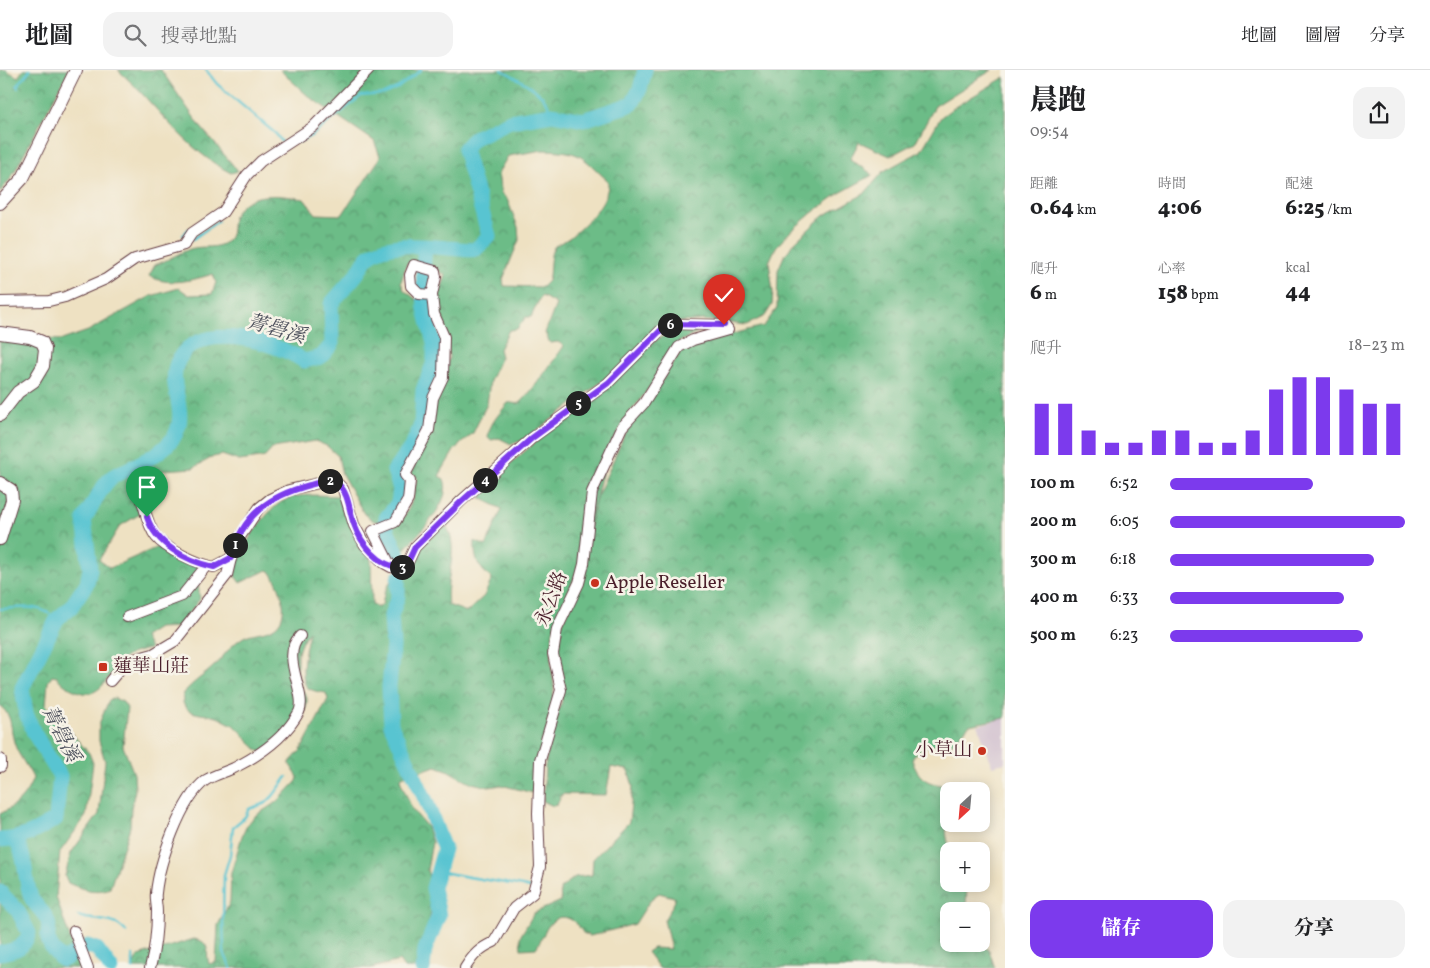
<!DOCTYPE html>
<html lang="zh-TW">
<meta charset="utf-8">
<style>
:root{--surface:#fff;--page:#f2f2f2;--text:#202124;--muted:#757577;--line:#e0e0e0;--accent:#7c3aed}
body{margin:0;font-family:Vollkorn,"Noto Serif TC",serif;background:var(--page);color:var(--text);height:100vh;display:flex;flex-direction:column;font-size:19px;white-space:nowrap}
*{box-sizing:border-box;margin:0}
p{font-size:16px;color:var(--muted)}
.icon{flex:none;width:28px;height:28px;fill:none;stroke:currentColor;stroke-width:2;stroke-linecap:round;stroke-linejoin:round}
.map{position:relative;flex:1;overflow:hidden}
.details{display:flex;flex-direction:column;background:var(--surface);width:425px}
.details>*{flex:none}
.needle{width:32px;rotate:206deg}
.fabs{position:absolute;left:940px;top:712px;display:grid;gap:10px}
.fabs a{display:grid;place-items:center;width:50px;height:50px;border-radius:10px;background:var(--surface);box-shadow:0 2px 12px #0003;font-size:25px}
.pin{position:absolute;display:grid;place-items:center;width:42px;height:42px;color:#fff;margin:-51px -21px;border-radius:50% 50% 50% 0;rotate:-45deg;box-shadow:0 0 5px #0007}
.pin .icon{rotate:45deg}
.km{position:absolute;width:25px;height:25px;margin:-12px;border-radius:50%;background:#222;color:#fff;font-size:14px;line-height:25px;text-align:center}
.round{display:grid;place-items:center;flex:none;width:52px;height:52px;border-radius:15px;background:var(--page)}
.summary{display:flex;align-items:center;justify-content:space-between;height:85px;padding:0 25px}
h1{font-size:28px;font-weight:800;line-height:38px}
.metrics{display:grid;grid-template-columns:repeat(3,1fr);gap:8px;height:85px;padding:5px 25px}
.metrics div{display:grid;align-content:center}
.metrics b{font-size:21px;font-weight:800}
.metrics small{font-size:14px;font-weight:400}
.metrics p{font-size:14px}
.chart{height:140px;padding:10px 25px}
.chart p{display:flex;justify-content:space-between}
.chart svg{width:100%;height:90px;margin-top:5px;stroke:var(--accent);stroke-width:6}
.action{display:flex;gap:10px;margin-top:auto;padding:10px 25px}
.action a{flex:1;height:58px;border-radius:15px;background:var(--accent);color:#fff;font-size:20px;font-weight:800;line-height:58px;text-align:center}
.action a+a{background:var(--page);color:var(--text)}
ul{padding:0 25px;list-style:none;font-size:16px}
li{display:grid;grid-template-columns:80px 60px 1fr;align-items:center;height:38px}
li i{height:12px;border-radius:6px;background:var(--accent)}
header{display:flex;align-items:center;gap:30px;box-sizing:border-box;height:70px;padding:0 25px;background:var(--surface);border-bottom:1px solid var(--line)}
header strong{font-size:24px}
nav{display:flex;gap:28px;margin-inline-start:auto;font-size:18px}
.search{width:350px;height:45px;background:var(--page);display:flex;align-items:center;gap:12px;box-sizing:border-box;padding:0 18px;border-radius:15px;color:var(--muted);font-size:19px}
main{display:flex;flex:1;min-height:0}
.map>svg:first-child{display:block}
.industrial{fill:#cfbdce}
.forest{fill:url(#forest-crowns);stroke:#5b6e59;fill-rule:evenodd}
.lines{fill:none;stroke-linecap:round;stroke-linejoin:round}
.stream{stroke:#58c4d1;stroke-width:2.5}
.river{stroke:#58c4d1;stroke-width:15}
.minor-casing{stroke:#633c42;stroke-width:12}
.tertiary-casing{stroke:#633c42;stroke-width:14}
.minor{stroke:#fff;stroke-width:10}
.tertiary{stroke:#fff;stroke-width:12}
.route-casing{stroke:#fff;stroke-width:10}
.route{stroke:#7c3aed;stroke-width:6}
.poi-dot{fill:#c8321e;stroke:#f7f3e8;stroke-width:2}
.labels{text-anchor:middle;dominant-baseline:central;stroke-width:5;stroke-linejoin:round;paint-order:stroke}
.poi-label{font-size:19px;fill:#4a1f2b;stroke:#f7f3e8;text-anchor:start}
.street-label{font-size:19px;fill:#4a1f2b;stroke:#f7f3e8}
.water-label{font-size:20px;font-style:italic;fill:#4e515d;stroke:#f7f3e8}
</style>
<header>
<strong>地圖</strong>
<div class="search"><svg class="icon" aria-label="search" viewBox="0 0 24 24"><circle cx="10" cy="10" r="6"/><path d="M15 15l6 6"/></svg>搜尋地點</div>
<nav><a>地圖</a><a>圖層</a><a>分享</a></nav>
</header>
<main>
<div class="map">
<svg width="1005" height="898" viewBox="0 0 1005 898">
<defs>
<pattern id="forest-crowns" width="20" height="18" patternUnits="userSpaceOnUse" patternTransform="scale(1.25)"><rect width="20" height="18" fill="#6cbc87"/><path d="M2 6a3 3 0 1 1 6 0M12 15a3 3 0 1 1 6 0" fill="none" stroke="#5b986f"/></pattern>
</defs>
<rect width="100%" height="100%" fill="#f7f3e8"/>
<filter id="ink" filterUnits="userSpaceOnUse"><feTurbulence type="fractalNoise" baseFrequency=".02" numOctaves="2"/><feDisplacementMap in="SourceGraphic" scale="10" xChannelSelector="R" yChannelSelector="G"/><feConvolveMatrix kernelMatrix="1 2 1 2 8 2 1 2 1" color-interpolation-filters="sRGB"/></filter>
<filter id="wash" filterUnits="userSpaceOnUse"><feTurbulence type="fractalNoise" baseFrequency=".0096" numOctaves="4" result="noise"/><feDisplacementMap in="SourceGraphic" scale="20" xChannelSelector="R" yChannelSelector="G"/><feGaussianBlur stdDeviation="1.12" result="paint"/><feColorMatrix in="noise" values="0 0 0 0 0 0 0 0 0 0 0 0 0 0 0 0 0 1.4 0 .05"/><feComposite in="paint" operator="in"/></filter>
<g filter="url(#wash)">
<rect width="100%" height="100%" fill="#eee1c2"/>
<path class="industrial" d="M1005,648V693L992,696L978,655Z"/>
<path class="forest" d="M0,0H6L18,7L23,0H69L11,108L0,122Z
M118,0H161L200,56L238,101L231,103C185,80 156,34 118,0Z
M280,0H357L368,7L379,0H992L935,36L915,73L890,86L859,72L850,89L872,104L871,106L838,124L812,143L790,162L776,177L769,192L773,222L772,235L765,246L747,255L703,250L671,253L620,298L524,370L511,374L499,368L492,370L488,368C488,355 500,343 508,333C513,332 515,335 520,333C524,332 559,283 564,276L558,272L550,273L545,263L556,234L542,226L540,228L531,247H526L517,259L509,260L499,279L501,287L490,311L487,334L473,363L455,379L439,406L444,409C454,433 415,466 401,483H389L384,462C410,447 412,435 417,407L411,404L449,288L446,266L436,241L438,227L446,206C435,196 423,192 407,193L401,212L404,220L417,230L424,241L435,279L421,319L419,350L413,373L409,386L401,399L398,411L400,422L389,448L383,452L374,451L364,444L342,404L338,386L327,376L315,371L273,378L265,387L254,389L239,391L222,385L213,387L193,398L164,400L150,414L155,418L140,444L120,456L99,490L110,498L160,476L202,497L198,514L200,529L178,557L158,558L144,567L150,579C140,581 129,583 122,590C109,603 101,630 79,622C69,618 64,616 57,607L52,606L48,612L46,635L89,683L93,693L86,746L60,782L56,827L80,898H0V744C16,736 27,725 33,708C28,697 17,684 14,672C10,658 13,646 0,636V266L62,270L88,261L151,226L179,218L189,225L212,224L216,212L213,204C193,210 169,217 149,206L155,195C167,191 178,183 190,179C202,175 217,180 227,171C235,163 230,155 234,146C247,119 281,125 304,129L316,144L342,145L378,91L380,86L374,71L308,26ZM543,80C582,81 581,86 608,111C610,132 584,156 569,168C565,171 559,173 555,176C548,184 551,201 548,211L542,217L504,216L503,209L519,170L518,157L507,129L501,123L498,103L508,86Z
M1005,7V648L969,655L953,673C938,676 918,674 912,690C923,724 947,710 971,721H949C949,742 941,763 952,781H949V814H967L966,841H949V874H969L977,878L984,877L989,880L995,898H659L647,882L653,878L671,879L664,850L675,831L674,827L659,823L651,829L635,854L590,866L583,863C577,851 562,840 551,853C544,860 542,870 536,878L521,879L520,867L534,843L561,831L560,819L575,807L592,805L593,789L629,752L633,716L628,700L611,697L606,725L562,724L557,735L553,736L543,731L545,696L553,654L562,631L557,591L561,556L581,512L593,436L624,366L680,282L693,274L764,256L777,238L778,200L784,186L795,172L823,146L864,124L884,101L921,81L941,47L953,38Z
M678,259L697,261L695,264L679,272L656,309L629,344L608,379L580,494L553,561L551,592L554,616L553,631L535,721L533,723L501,715L489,717L468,712L447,700L436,696L402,707L400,710L412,739L427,757L432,772L427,800L434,824L427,864L431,879L430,898H404L399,891L371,898H132L138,886L194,869C212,872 205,881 209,894L216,892L218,855L230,832L231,803L242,766L247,755L255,746L278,731L297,711L298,707L290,695V692L301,680L328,629L326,623C320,622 311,621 307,617C298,606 307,573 309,561C295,578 295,595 300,616C302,621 307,624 307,630C307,649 284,673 270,684C253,685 245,660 231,654C225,651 219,647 213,646C199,643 180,645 183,624C192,612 204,606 214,596C223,587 231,575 242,568C249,563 262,563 271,559C293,549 281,516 270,501L267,500L240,513L235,506C236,483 263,443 283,431C298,422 324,426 341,426L368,479L371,491L372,533L377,538L382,535C385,504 420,479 440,458L447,457C460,481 444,509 448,535L467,542L484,526L492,509C478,497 474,490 475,471L486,476L502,439L480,428L503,400L654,271Z
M114,628L123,632L127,638L123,676L134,704L135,720L131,738L130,757L110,818C96,824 81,819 68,813L65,806L71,783L99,744L105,691L99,671V654L109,630Z"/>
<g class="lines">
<path class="stream" d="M206,0L217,14L276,64L282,72
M502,0C520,10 547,22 552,44
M18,18L17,16L30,0
M298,72L313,65L361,26L384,24L399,17L421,0
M183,165L189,159
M193,169L218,151
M0,539C22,538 39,533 57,549
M437,800C467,809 499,810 530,818
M78,846C95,852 115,847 126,862
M133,885V898
M231,898L224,883L223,849L224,805L230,785L233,757L245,747L249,739L266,733L273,726L287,707"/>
<path class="river" d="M398,484L385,455L386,448L398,433L400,419L394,401L412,376L421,355L423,320L434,292V273L425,239L423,201L425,177
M398,508V526L391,546L393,576L389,617L391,655L427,733L444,779L433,818L439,845L425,880L423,898
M0,770C23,769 37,761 56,749L60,706L34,663L26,643L22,618L57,549L71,537L87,513L90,499L84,449C92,437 100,418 111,408C114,405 120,403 124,401C142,392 162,384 174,367C189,342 169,319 176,296C192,248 273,270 304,291L321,287L332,274L331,234C339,224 348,215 356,205C361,199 363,191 369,186C393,167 446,180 475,180L489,166L464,79L474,68L510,51L552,44L583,50L632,34L640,19L645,0
M16,770C27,788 24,809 31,827C35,837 45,841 48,852C50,858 47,863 48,868C49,876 57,886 63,890L88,876L97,879L111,898
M0,822L18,841L29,863C24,879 15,880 0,883"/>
</g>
</g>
<g filter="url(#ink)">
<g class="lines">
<g class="minor-casing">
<path id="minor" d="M0,232L49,231L65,227L106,209L135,189L184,175L192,163L223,142L247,105L261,91L313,57L369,0
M141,427C145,440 148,456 156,467C165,479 199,494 214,497L231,488
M391,497L373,461L395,452L408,430L410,411L405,405L429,360L433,328L443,307L444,267L434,244L432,225L436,207L435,201L414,195L410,205L411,216L419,224L432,225
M127,547L182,526L207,495
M110,611L127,591L153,584L175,571L227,505L234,476L259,438L270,429L289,420L327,411L337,413L343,419L354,455L365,475L384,493L391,497L401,498L408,492L415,477L461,431L532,368L608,313L662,259L671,254L724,255L728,260L693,270L679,277L644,333L622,357L592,422L584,494L579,513L557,559L553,584L561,620L540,690L538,743L540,797L533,823L514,838L494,872C480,878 473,885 465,898
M74,861L88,898
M150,898C155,879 157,861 157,842C157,835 155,829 156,823C159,793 181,728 206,710C214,705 225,702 234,698C260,685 285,668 299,642C308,624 279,586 300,566"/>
</g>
<g class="tertiary-casing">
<path id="tertiary" d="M0,133L23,108L76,0
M0,263L30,267L42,272L45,279L43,296L34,311L18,322L0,345
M0,413L11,420L12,430L0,469
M0,690V696"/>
</g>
<use href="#minor" class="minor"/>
<use href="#tertiary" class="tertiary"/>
</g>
</g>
<g class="lines" filter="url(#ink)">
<g class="route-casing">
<path id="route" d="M147,447C156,475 187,491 214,497L231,488C242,445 269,426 310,415C319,412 331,408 339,415C349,424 349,441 354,454C361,474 379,496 401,498L408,492L415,477L461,432L532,368L608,313L662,259L670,254L724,255"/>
</g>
<use href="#route" class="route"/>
</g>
<g class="poi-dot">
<circle cx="595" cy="513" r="5"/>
<rect x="98" y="592" width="10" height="10" rx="2.5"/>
<circle cx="982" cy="681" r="5"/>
</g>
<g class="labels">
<g class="poi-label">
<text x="605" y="513">Apple Reseller</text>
<text x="113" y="597">蓮華山莊</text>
<text x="972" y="681" text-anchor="end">小草山</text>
</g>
<g class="street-label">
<text transform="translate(552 529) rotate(-69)">永公路</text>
</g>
<g class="water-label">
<text transform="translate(276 260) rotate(16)">菁礐溪</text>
<text transform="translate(60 664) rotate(64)">菁礐溪</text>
</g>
</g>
</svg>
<div class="fabs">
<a><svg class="needle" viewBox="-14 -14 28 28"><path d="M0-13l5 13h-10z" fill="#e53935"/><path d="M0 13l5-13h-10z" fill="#757577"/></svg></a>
<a>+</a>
<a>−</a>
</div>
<div class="pin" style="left:147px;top:447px;background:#1e9e55"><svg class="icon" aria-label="arrive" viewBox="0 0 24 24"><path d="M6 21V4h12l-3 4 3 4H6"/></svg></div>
<div class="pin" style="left:724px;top:255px;background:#d93025"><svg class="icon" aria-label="check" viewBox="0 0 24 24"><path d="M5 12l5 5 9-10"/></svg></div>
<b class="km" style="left:235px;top:475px">1</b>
<b class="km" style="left:330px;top:411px">2</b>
<b class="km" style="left:402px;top:497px">3</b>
<b class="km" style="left:485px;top:410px">4</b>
<b class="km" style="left:578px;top:333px">5</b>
<b class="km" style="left:670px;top:255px">6</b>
</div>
<section class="details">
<div class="summary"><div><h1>晨跑</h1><p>09:54</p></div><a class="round"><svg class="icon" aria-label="share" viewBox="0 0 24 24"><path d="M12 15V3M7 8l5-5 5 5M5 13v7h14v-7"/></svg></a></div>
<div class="metrics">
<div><p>距離</p><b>0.64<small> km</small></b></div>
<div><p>時間</p><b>4:06</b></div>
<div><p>配速</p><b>6:25<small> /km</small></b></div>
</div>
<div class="metrics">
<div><p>爬升</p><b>6<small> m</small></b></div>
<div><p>心率</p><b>158<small> bpm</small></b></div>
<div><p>kcal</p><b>44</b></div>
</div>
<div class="chart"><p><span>爬升</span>18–23 m</p>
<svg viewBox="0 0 160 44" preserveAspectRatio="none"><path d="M5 44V19M15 44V19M25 44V32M35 44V38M45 44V38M55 44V32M65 44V32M75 44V38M85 44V38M95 44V32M105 44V12M115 44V6M125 44V6M135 44V12M145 44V19M155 44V19"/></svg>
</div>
<ul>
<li><b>100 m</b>6:52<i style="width:61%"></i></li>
<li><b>200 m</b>6:05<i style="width:100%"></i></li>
<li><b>300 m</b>6:18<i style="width:87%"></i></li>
<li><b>400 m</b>6:33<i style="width:74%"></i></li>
<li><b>500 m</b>6:23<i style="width:82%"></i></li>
</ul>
<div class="action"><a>儲存</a><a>分享</a></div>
</section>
</main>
